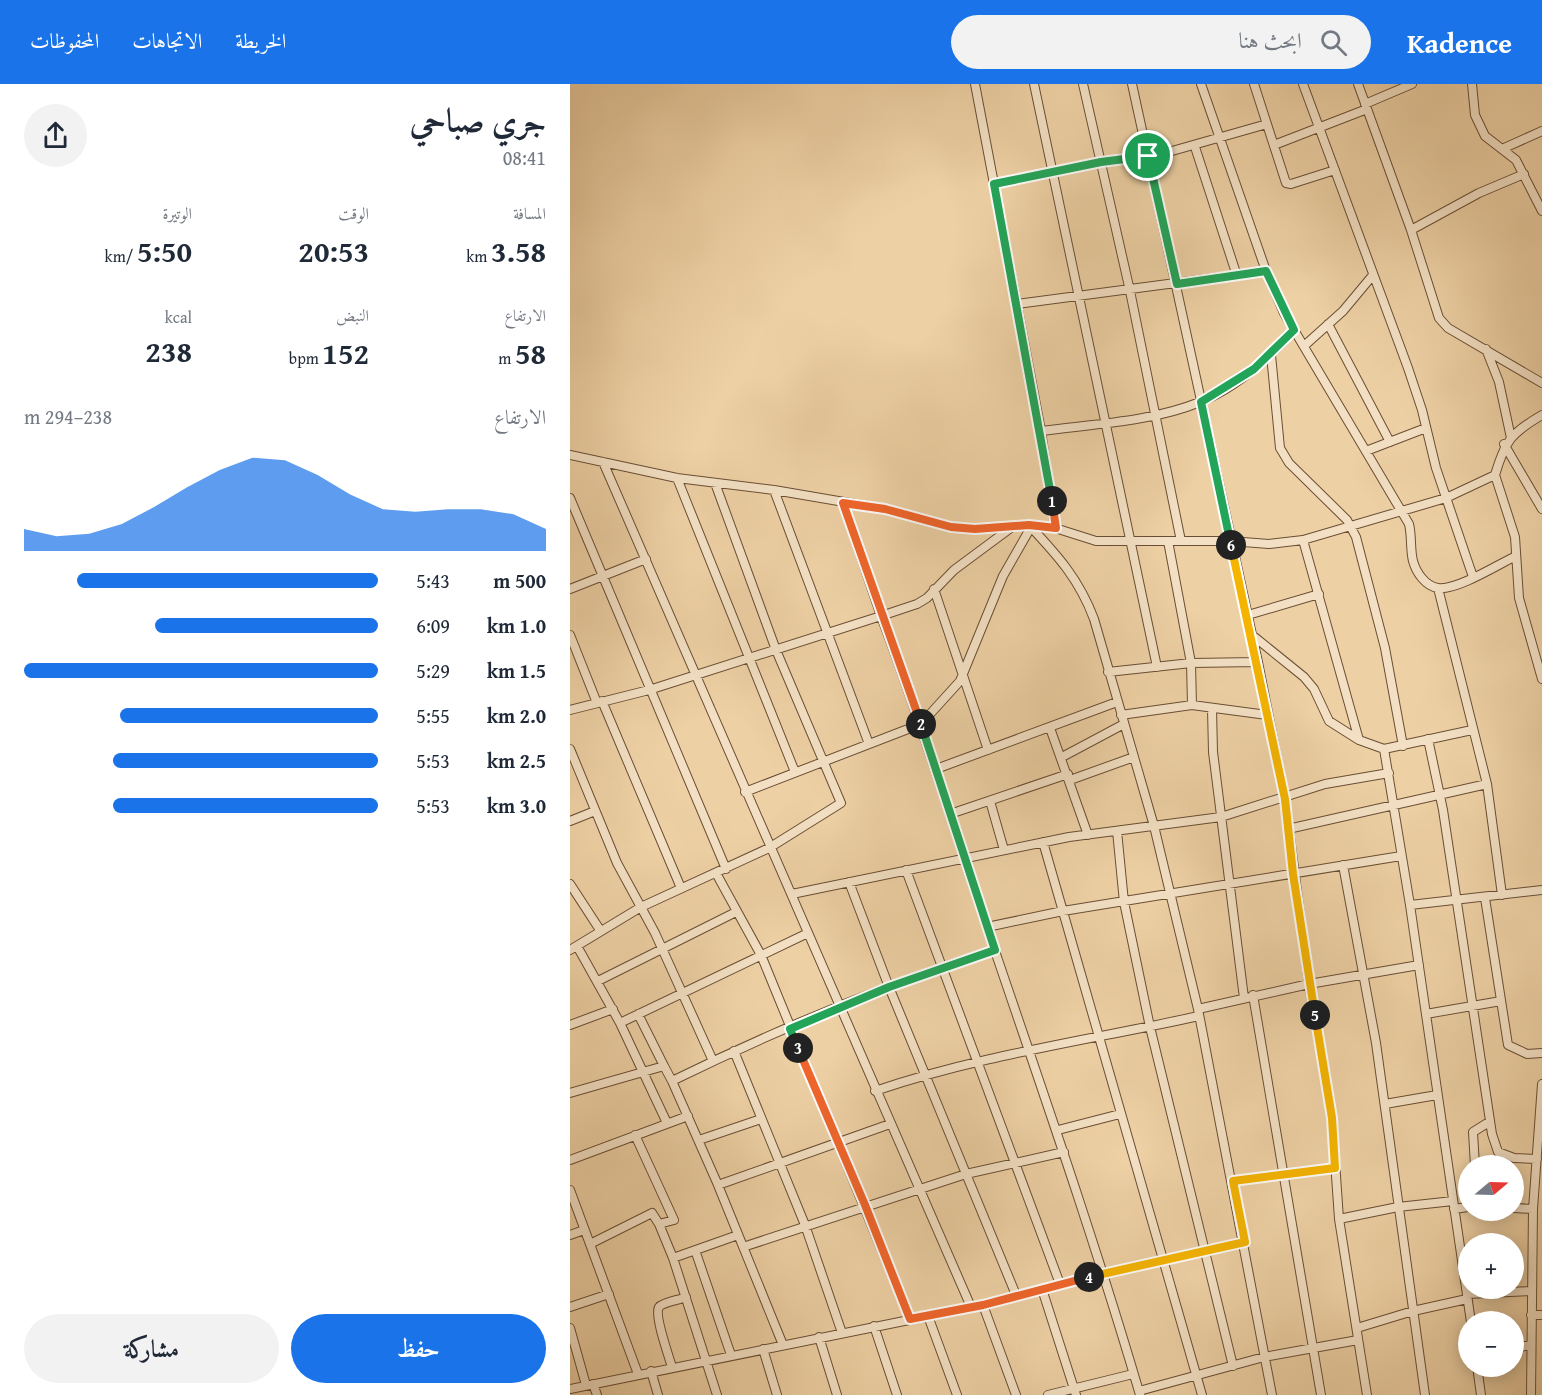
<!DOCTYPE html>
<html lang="ar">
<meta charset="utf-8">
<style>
:root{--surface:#fff;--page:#f2f2f3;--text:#1f2937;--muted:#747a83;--accent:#1a73e8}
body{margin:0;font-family:"Gentium Book Plus",Amiri,serif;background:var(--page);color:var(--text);direction:rtl;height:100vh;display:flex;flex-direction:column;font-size:22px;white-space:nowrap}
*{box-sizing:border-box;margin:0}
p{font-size:20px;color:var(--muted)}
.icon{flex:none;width:33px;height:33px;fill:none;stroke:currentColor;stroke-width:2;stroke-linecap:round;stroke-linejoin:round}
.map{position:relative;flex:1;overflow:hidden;direction:ltr}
.drawer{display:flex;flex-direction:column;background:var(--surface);width:570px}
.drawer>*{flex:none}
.needle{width:39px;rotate:71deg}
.buttons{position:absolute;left:888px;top:1071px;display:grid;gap:12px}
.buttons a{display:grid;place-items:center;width:66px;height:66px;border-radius:50%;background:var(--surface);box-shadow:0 3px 15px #0003;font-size:30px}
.pin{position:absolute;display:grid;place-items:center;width:51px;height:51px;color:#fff;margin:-26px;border:3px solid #fff;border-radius:50%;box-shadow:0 2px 6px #0007}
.km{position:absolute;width:30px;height:30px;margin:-15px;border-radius:50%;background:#222;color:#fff;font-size:16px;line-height:30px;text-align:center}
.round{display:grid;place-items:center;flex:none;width:63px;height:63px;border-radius:32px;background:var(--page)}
.head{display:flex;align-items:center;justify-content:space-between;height:102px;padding:0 24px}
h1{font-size:33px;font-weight:600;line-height:45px}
.figures{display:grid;grid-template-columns:repeat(3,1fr);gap:9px;height:102px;padding:6px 24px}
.figures div{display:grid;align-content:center}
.figures b{font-size:30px;font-weight:600}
.figures small{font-size:16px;font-weight:400}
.figures p{font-size:16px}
.chart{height:168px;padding:12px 24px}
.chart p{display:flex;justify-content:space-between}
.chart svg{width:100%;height:108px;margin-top:6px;fill:var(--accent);opacity:.7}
.action{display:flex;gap:12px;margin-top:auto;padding:12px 24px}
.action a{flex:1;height:69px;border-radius:36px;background:var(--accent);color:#fff;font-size:24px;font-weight:600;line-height:69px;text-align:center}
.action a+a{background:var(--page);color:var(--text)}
ul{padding:0 24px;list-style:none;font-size:20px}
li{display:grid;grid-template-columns:96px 72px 1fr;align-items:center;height:45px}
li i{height:15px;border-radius:8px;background:var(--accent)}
header{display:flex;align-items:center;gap:36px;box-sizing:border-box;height:84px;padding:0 30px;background:var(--accent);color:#fff}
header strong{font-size:28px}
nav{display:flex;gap:33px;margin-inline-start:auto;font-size:21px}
.search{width:420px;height:54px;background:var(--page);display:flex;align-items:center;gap:15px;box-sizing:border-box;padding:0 21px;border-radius:33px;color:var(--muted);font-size:22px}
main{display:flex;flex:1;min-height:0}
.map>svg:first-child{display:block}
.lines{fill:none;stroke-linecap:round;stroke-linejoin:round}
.minor-casing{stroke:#6a4e34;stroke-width:10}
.minor{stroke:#f3e0c4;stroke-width:8}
.split-1-casing{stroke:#fff;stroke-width:12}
.split-2-casing{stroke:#fff;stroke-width:12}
.split-3-casing{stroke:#fff;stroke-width:12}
.split-4-casing{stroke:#fff;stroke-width:12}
.split-5-casing{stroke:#fff;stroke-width:12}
.split-6-casing{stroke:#fff;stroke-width:12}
.split-7-casing{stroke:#fff;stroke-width:12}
.split-1{stroke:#22a559;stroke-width:8}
.split-2{stroke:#f0652b;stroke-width:8}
.split-3{stroke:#22a559;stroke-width:8}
.split-4{stroke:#f0652b;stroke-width:8}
.split-5{stroke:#f5b400;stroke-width:8}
.split-6{stroke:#f5b400;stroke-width:8}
.split-7{stroke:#22a559;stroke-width:8}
</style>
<header>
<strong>Kadence</strong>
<div class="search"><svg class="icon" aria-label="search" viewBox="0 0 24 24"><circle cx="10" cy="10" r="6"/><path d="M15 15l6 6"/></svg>ابحث هنا</div>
<nav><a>الخريطة</a><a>الاتجاهات</a><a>المحفوظات</a></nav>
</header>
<main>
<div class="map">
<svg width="972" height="1311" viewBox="0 0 972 1311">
<rect width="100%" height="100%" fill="#edd0a4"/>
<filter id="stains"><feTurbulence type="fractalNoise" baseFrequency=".00333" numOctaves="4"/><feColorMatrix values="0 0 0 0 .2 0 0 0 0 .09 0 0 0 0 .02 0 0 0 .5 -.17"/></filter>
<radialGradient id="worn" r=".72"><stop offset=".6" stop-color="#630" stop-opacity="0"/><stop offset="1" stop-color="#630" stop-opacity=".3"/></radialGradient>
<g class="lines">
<g class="minor-casing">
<path id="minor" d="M405,0L471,347L485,444
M464,0L587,583
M513,0L560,207L611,457
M562,0L688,578L715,715L739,900L762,1034L769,1135L797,1311
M631,0L696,187L714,229L839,440C842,452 840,465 843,477C846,488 855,502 868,504C886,507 929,480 946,472
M684,0L716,99L721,100L765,86
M733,0L838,284L852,326L866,384L903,493
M788,0L841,146L869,234L878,244L972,299
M902,0L905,31L915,52L946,76L972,127
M795,20L842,0
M704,61L797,25
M625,63L667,192
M932,65L972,47
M424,100L531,78L595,69L697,40
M841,146L909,109L954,90
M447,220L696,187
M758,240L820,358
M734,262L773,227L803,191
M916,265L929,298L941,354
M701,271L710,364L719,379L777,436L786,453L815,564L833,662
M471,347C523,340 581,338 630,318C665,304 699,274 724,246
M934,360L972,425
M796,367L856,344
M0,371L107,394L204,406L315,425L381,443L405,445L459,441L485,444L526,457H660L699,460L733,456L876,414L925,391C935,357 941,349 972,331
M33,378L401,1223
M925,391L945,453L949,514L972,595
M107,394L225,688
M204,406L299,660
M0,414L156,785
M273,419L311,532L347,520L357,514L384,486L442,443
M459,441C488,472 509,495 524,535L584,742L628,925L702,1311
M733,456L789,656
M598,457L621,579L622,621
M868,504L917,700L932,811
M0,505L76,475
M364,505L418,666
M678,531L749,510
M0,551L27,619
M682,551L734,593L744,605L759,637L789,656L814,665L902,646
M538,588L621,579L688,578
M32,617L111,804
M642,625L643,668L674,914
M0,626L79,606L311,532C353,642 387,755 425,867C475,1014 526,1161 570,1311
M551,631L622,621L697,631
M480,644L518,751
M858,655L873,726L922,1050L928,1068L944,1074L967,1075
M0,665L47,779L85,849L143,977
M814,665L840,821L901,1238
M492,673L554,640
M366,685L547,618
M500,696L564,673
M175,708L351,640L390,597L433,492L461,443
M420,717L434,766
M380,730L498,690
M0,737L25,727
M718,745L917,700
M547,747L554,818L580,943L663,1282
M473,758L632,1311
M773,781L806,959L855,1311
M336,786L490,1200
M146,789L191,871L340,1235
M279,798L319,903L446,1211
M0,800L30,846
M222,810L499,753L651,733L755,700L819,689
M915,814L938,961L957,970L972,969
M840,821L972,806
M417,843L493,827L831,772
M7,862L50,939L97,1039
M0,866L71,823L199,764L271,719L206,566L145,399
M28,897L166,828
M683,911L751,1311
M628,925L739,900L849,881
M68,930L94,982
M856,930L931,917
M50,939L238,849
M0,941L43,925
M164,967L235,1141L272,1249
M305,1007C411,971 520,956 629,932
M0,1009L94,982L102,997
M815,1020L867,1011
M488,1046L550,1030
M65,1051L104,1136L89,1140L103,1174L147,1311
M129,1056L191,1035
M0,1076L118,1032
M905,1082L903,1048L919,1038
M663,1097L765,1084
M148,1101L320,1040
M0,1106L68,1290
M944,1124L963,1125
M884,1125L898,1123
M769,1135L828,1123L883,1117
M0,1151L14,1146
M20,1160L82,1129L89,1140
M173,1163L396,1090L494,1068
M125,1166L161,1271
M103,1174L168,1151
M472,1205L506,1311
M897,1210L961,1207
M413,1221L446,1311
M0,1223L39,1210
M961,1231H972
M358,1232L387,1311
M304,1242L327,1311
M0,1244L16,1301
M787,1244L843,1227L897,1215
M249,1253L267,1311
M213,1261L148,1101L102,997C206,946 314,901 425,866
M944,1264L961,1261
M193,1265L207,1311
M907,1282L911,1311
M102,1283C99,1273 84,1231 89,1223C93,1218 110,1216 116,1213
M81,1287L88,1311
M23,1300L27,1311
M0,1305L413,1221L490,1200L675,1158
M569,1307L694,1273L788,1256
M478,1311L563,1290
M961,1311L963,1125L972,1000"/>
</g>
<use href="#minor" class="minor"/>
</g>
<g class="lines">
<g class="split-1-casing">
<path id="split-1" d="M482,417L424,100L531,78L578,72"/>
</g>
<g class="split-2-casing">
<path id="split-2" d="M351,640L273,419L315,425L381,443L405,445L459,441L486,444L482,417"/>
</g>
<g class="split-3-casing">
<path id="split-3" d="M228,964L220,945L319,903L425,866L351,640"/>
</g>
<g class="split-4-casing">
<path id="split-4" d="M228,964L295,1121L340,1235L413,1221L519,1193"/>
</g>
<g class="split-5-casing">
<path id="split-5" d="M519,1193L675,1158L663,1097L765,1084L762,1034L745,931"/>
</g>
<g class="split-6-casing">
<path id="split-6" d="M661,461L715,715L723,790L745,931"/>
</g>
<g class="split-7-casing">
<path id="split-7" d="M578,72L607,200L696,187L724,246L684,285L631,318L661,461"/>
</g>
<use href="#split-1" class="split-1"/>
<use href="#split-2" class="split-2"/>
<use href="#split-3" class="split-3"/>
<use href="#split-4" class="split-4"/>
<use href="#split-5" class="split-5"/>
<use href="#split-6" class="split-6"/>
<use href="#split-7" class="split-7"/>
</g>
<rect width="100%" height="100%" filter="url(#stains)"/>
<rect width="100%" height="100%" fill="url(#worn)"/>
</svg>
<div class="buttons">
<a><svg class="needle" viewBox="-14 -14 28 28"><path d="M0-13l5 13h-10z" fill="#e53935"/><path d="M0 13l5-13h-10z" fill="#747a83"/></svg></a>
<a>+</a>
<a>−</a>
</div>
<div class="pin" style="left:578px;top:72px;background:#1e9e55"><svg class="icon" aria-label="arrive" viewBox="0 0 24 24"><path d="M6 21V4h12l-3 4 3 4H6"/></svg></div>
<b class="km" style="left:482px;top:417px">1</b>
<b class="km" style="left:351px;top:640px">2</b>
<b class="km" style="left:228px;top:964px">3</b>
<b class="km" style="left:519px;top:1193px">4</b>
<b class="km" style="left:745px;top:931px">5</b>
<b class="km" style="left:661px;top:461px">6</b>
</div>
<section class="drawer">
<div class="head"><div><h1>جري صباحي</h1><p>08:41</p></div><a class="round"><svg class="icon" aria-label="share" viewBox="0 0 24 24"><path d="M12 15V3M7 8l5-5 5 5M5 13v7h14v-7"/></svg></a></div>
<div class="figures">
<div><p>المسافة</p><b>3.58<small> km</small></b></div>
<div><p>الوقت</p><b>20:53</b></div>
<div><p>الوتيرة</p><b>5:50<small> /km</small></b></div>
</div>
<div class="figures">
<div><p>الارتفاع</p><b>58<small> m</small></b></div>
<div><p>النبض</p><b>152<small> bpm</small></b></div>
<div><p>kcal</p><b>238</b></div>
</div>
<div class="chart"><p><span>الارتفاع</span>238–294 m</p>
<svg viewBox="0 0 160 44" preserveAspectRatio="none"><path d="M0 44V35L10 38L20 37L30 33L40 26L50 18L60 11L70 6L80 7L90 13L100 21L110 27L120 28L130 27L140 27L150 29L160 35V44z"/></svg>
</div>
<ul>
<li><b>500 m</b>5:43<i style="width:85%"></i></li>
<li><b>1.0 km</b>6:09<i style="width:63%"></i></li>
<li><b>1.5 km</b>5:29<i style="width:100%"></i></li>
<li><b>2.0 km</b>5:55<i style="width:73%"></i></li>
<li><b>2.5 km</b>5:53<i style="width:75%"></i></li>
<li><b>3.0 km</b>5:53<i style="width:75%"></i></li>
</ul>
<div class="action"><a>حفظ</a><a>مشاركة</a></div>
</section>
</main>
